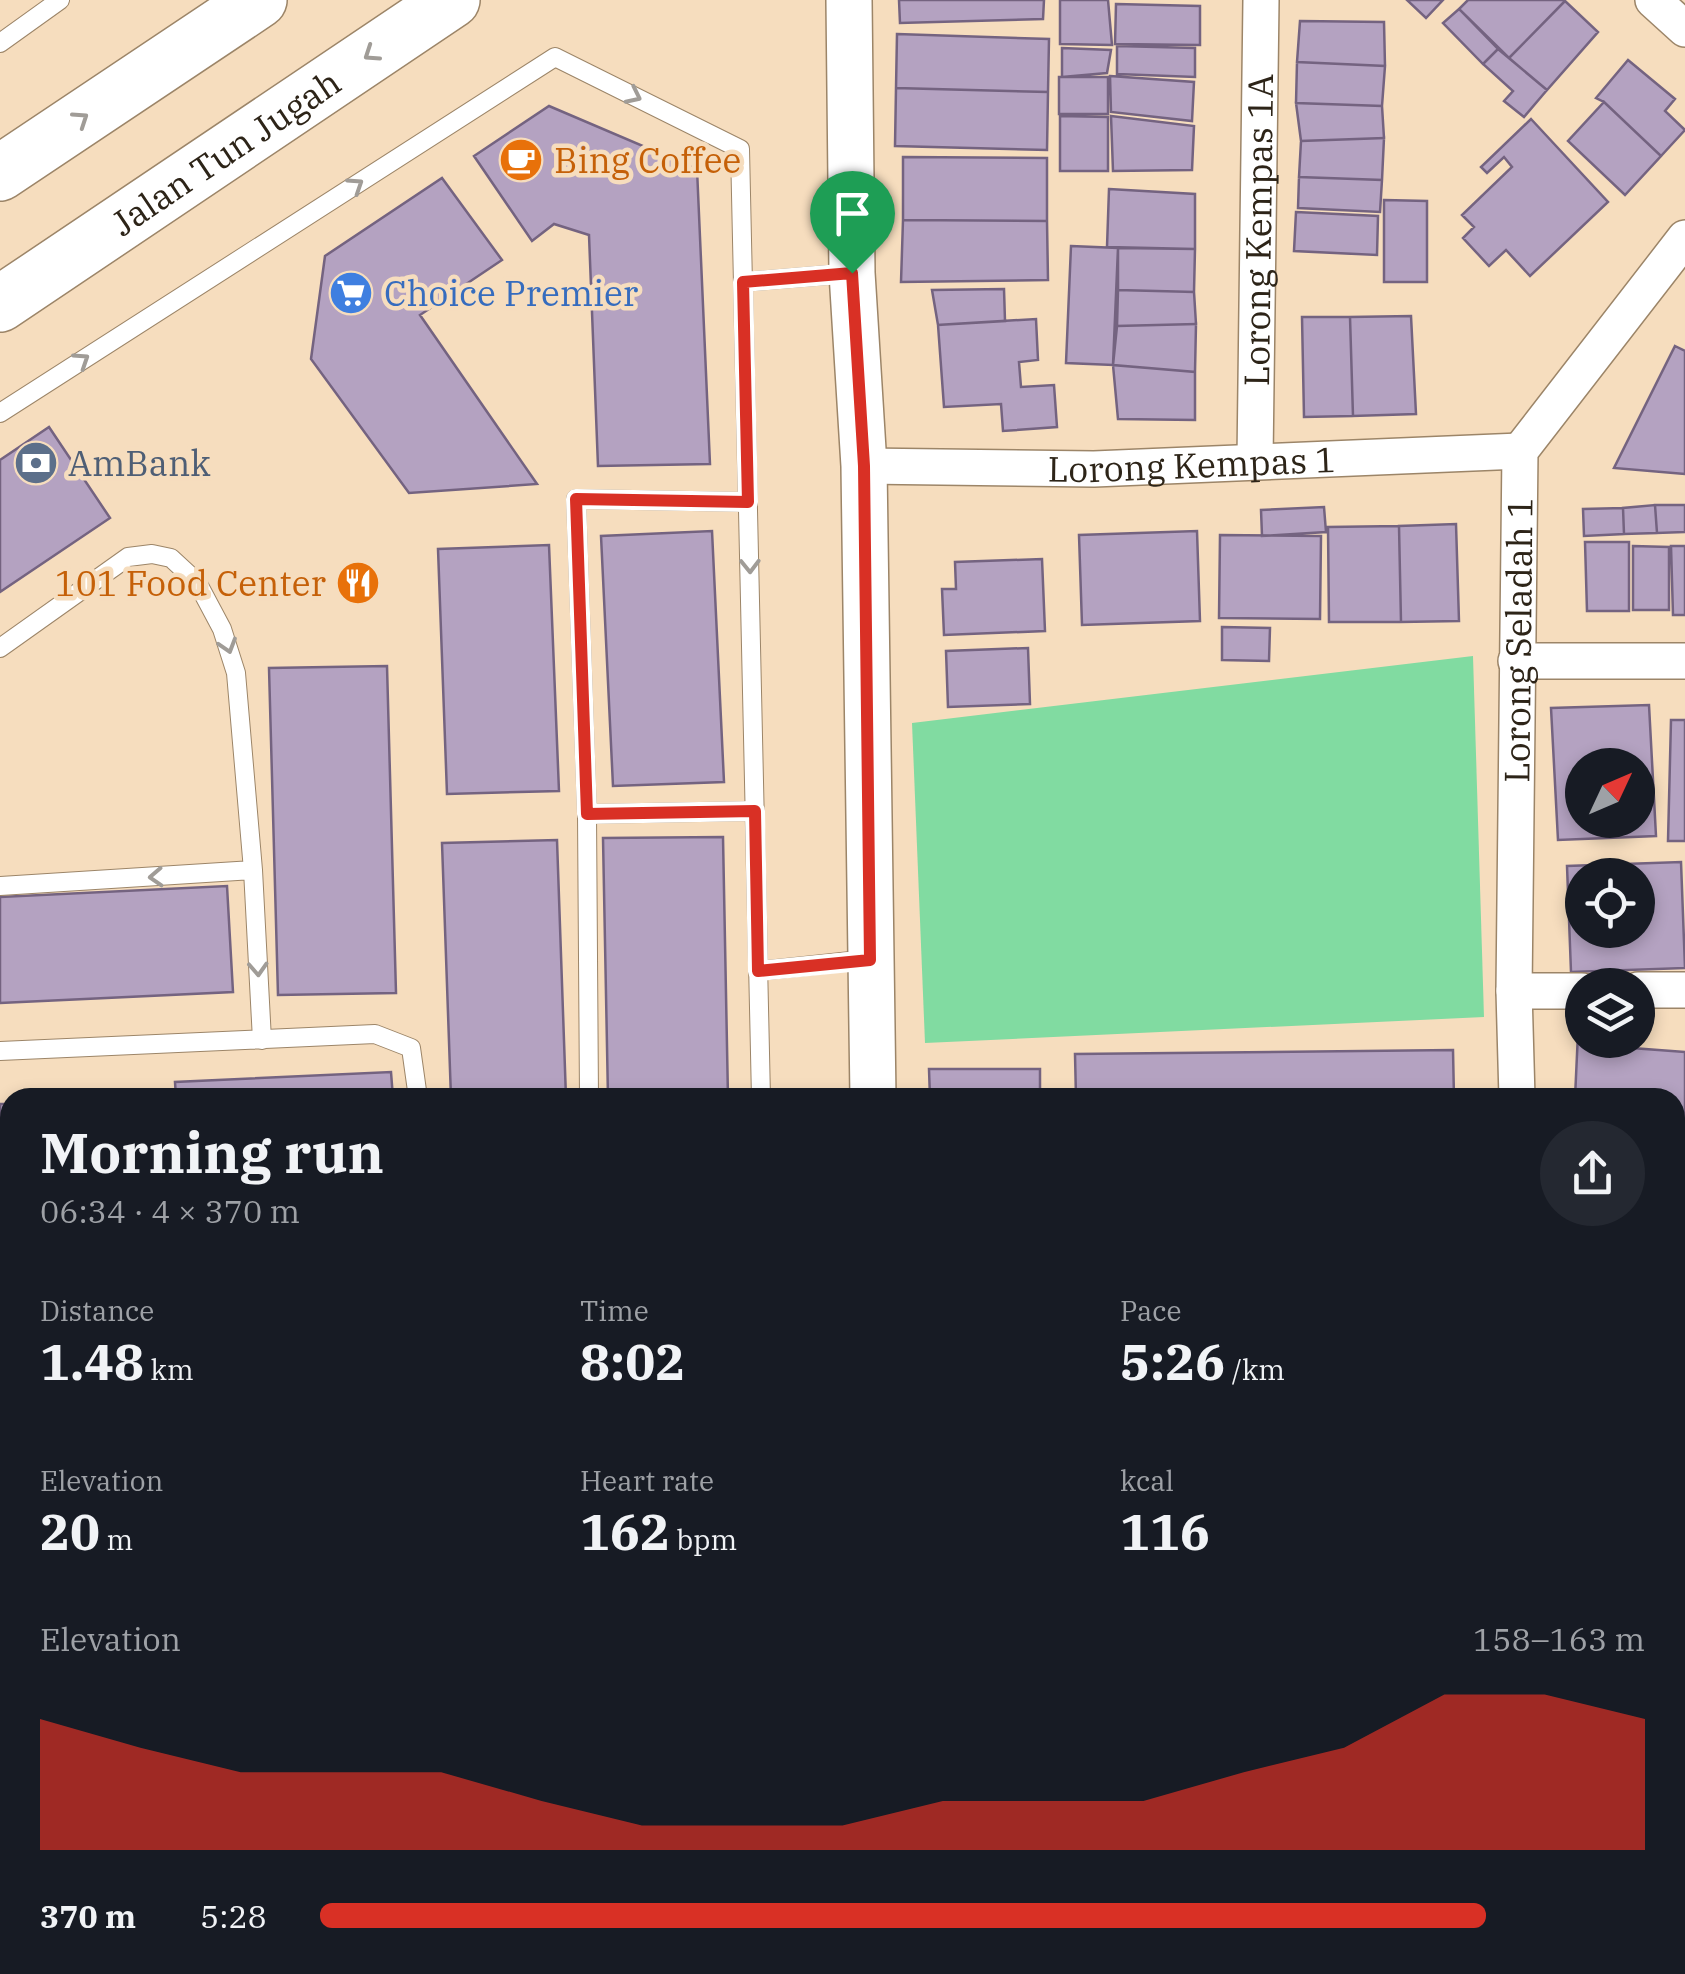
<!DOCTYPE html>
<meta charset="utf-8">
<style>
:root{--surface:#171b24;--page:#242831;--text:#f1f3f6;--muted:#9ea1a6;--accent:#d93025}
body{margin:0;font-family:"IBM Plex Serif",serif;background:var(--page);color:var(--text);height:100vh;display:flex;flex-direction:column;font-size:38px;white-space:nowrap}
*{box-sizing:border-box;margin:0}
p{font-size:32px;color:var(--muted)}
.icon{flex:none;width:55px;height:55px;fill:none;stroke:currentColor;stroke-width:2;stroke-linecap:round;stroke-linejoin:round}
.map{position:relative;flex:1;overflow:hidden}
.side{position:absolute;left:0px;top:1088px;width:1685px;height:888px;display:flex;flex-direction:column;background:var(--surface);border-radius:30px 30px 0 0;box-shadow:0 5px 15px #0003}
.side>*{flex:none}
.needle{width:65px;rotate:46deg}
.fabs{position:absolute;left:1565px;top:748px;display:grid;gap:20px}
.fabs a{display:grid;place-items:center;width:90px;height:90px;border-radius:50%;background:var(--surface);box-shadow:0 5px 15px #0003;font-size:50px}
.pin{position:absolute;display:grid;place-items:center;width:85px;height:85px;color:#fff;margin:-102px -42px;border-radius:50% 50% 50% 0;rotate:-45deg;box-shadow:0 0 10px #0007}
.pin .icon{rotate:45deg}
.round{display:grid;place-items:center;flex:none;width:105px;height:105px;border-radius:52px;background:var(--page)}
.headline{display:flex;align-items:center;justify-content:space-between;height:170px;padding:0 40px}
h1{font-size:55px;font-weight:800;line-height:75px}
.stats{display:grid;grid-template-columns:repeat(3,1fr);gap:15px;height:170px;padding:10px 40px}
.stats div{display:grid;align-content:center}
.stats b{font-size:50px;font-weight:800}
.stats small{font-size:28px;font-weight:400}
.stats p{font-size:28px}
.chart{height:280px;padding:20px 40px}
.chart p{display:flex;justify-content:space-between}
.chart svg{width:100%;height:180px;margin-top:10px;fill:var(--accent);opacity:.7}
ul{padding:0 40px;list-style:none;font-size:32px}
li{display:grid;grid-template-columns:160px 120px 1fr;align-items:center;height:75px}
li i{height:25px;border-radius:12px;background:var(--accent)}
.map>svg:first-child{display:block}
.green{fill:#81dba1}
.building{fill:#b4a2c1;stroke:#746380;stroke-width:2.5;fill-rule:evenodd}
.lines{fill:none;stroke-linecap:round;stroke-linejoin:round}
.service-casing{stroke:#9c8568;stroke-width:20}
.minor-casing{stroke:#9c8568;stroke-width:38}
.tertiary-casing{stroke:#9c8568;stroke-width:48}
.trunk-casing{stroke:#9c8568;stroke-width:58}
.service{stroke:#fff;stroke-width:18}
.minor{stroke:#fff;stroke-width:35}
.tertiary{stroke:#fff;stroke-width:45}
.trunk{stroke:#fff;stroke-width:55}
.oneway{stroke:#a09c97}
.route-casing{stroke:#fff;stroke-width:20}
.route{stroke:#d93025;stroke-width:12}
.labels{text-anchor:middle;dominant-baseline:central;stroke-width:9;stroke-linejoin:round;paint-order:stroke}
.street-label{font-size:35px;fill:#2d2418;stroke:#f6ddbe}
.food-label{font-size:35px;fill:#c56008;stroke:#f6ddbe;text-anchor:start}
.shop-label{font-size:35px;fill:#366cbe;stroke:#f6ddbe;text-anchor:start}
.service-label{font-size:35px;fill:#4e5e75;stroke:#f6ddbe;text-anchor:start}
</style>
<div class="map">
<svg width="1685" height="1974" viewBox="0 0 1685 1974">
<rect width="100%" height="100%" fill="#f6ddbe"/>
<path class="green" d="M1473,656L1484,1017L925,1043L912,723Z"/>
<path class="building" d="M899,0H1044L1043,19L900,23Z
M1060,0H1108L1112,45L1060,44Z
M1407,0H1443L1426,18Z
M1468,0H1564L1565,1L1509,58L1459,9Z
M1565,1L1598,32L1547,90L1509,58Z
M1116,4L1200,6V45L1115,44Z
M1459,9L1498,49L1483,64L1443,23Z
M1300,21L1384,22L1385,66L1297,62Z
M897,34L1049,39L1048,92L896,88Z
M1117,46L1195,48V77L1117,74Z
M1062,48L1111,50L1107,73L1062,77Z
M1498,49L1547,90L1524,117L1504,101L1513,91L1483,64Z
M1628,60L1675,99L1665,111L1685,130L1661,156L1604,102L1596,98Z
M1297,62L1385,66L1382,106L1296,103Z
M1110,76L1194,82L1192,121L1111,112Z
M1059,77H1108V114H1059Z
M896,88L1048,92L1047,150L895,146Z
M1604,102L1661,156L1625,195L1568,141Z
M1296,103L1382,106L1384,138L1301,141Z
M549,106L697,169L710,464L598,466L589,235L554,224L532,241L474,156Z
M1060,116L1108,117V171H1060Z
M1111,116L1194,126L1192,170L1113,171Z
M1531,119L1608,202L1530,276L1506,250L1489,266L1463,238L1474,227L1462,215L1512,167L1504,157L1487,173L1481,167Z
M1384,138L1382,180L1299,177L1301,141Z
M903,157L1047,158V221L903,220Z
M1299,177L1382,180L1380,212L1298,208Z
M442,178L502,260L420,315L537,484L409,493L311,359L325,256Z
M1109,189L1195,194V249L1107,247Z
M1384,200L1427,201V282H1384Z
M1296,212L1378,216L1377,255L1294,251Z
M903,220L1047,221L1048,280L901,282Z
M1071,246L1118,248L1113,365L1066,363Z
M1118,248L1195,249L1194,292L1118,290Z
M1004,289L1005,321L938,325L932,290Z
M1118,290L1194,292L1196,324L1117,326Z
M1411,316L1416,414L1353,416L1350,317Z
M1302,317H1350L1353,416L1304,417Z
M1036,319L1038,360L1019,362L1021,387L1054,385L1057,427L1003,431L1001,404L944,407L938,325Z
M1196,324L1195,372L1113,365L1117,326Z
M1675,346L1685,351V474L1614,468Z
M1113,365L1195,372V420L1118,419Z
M49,427L110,518L0,592V460Z
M1655,505H1685V532L1657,533Z
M1655,505L1657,533L1624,534L1623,508Z
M1324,507L1326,532L1262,536L1261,510Z
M1623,508L1624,534L1584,536L1583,509Z
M1456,524L1459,621L1401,622L1399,526Z
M1399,526L1401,622H1329L1328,527Z
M712,531L724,782L613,786L601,536Z
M1197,531L1200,621L1082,625L1079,535Z
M1220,535L1321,536L1320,619L1219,618Z
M1585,542H1629V611H1587Z
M549,545L559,791L447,794L438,549Z
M1633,546L1669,547V610H1633Z
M1671,546H1685V615H1673Z
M1042,559L1045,631L944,635L942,589H956L955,562Z
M1222,627L1270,628L1269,661L1222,660Z
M1028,648L1030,704L948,707L946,651Z
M387,666L396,993L278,995L269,668Z
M1649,705L1656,836L1558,840L1551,708ZM1582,765H1638V820H1582Z
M1671,720H1685V841H1668Z
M723,837L728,1098H608L603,838Z
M557,840L566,1098H451L442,843Z
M1681,862L1685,968L1571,972L1567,866ZM1582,875H1638V930H1582Z
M227,886L233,992L0,1003V897Z
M1578,1033H1582V1040H1628L1632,1048L1685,1052V1117H1675V1098H1575Z
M1453,1050L1454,1098H1076L1075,1054Z
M929,1069H1040V1098H930Z
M391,1072L393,1098H176L175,1082Z
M0,1104H10V1220L0,1221Z
M10,1266V1373L0,1374V1267Z
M1675,1297L1685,1334V1347L1675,1349Z
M1685,1366V1436L1675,1438V1368Z
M1685,1452V1595L1675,1596V1454Z
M10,1580V1680H0V1581Z
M1685,1732V1842L1675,1844V1733Z
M637,1965H730L732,1974H639Z
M814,1965H909L910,1969L867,1974H817Z
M1063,1965H1131L1132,1974H1065Z
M1217,1965H1288L1289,1974H1218Z
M1433,1965H1510V1974H1435Z
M1597,1965H1663L1599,1973Z
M1663,1965L1667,1974L1599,1973Z"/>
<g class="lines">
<g class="service-casing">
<path id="service" d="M0,43L60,0
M743,282L852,273
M0,413L555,57L740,149L761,1098
M748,502L576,499L587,814L755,811
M0,648L128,557L152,554L171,558L197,582L222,629L236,673L253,870L262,1040
M587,814L589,1098
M0,886L253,870
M758,971L869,959
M0,1051L375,1034L411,1048L418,1098
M0,1251L10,1250
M0,1432L10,1431"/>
</g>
<g class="minor-casing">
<g id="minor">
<path d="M1653,0L1685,29"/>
<path id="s1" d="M1255,460L1261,0"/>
<path id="s2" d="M864,466L1094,469L1520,451"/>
<path d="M1516,661H1685"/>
<path d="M1638,990H1685"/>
<path d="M1514,991H1582"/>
<path id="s3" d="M1517,1098L1514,991L1520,451L1685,238"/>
<path d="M0,1507L10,1506"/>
<path d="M1675,1666L1685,1664"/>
<path d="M0,1905L10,1901"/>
<path d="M464,1965L465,1974"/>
<path d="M582,1965L584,1974"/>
<path d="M1360,1965L1362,1974"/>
</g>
</g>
<g class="tertiary-casing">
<path id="tertiary" d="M849,0L852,273L864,466L873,1098
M989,1965L990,1974"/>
</g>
<g class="trunk-casing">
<g id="trunk">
<path d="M0,173L259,0"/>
<path id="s4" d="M0,304L452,0"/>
</g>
</g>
<use href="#service" class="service"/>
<use href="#minor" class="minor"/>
<use href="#tertiary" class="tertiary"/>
<use href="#trunk" class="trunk"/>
</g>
<defs><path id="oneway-chevron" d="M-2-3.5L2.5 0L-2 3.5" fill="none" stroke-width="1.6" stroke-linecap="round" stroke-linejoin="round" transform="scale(2.5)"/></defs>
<g class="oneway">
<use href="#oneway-chevron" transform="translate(371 54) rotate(146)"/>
<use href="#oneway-chevron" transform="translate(634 96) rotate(26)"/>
<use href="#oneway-chevron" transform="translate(81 119) rotate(-34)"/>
<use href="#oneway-chevron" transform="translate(356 185) rotate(-33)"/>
<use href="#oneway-chevron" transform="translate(82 360) rotate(-33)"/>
<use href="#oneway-chevron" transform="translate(750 566) rotate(89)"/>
<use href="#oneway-chevron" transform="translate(228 646) rotate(73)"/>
<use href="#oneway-chevron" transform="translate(156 877) rotate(177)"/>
<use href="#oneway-chevron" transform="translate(258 969) rotate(87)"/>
</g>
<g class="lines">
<g class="route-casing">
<path id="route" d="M852,273L864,466L870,960L758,971L755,811L587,814L576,499L748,502L743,282Z"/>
</g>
<use href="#route" class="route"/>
</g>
<defs>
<g id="cafe-disc" transform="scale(2.25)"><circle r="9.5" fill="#e8710a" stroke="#f6ddbe"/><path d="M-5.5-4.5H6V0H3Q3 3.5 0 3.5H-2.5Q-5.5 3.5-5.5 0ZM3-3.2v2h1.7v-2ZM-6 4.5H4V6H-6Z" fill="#fff"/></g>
<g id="supermarket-disc" transform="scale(2.25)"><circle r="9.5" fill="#3f7fe0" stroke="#f6ddbe"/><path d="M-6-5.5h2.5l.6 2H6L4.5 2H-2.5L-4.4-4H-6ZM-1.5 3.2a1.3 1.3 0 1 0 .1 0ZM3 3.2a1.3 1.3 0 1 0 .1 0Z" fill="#fff"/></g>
<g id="bank-disc" transform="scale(2.25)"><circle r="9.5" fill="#5c6f8a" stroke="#f6ddbe"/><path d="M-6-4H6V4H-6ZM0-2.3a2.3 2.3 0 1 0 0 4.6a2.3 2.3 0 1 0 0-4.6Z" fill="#fff"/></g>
<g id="restaurant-disc" transform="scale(2.25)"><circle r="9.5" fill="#e8710a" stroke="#f6ddbe"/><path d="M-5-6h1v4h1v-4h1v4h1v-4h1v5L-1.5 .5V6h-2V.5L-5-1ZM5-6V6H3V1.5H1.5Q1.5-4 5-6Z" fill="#fff"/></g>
</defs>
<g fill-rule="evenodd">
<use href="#cafe-disc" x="521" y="160"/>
<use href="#supermarket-disc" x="351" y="293"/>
<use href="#bank-disc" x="36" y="463"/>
<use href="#restaurant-disc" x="358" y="583"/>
</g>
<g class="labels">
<g class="street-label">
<text stroke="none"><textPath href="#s4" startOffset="272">Jalan Tun Jugah</textPath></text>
<text stroke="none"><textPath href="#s1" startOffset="230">Lorong Kempas 1A</textPath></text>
<text stroke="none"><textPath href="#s2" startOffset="328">Lorong Kempas 1</textPath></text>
<text stroke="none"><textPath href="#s3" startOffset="458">Lorong Seladah 1</textPath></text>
</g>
<g class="food-label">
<text x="554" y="160">Bing Coffee</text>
<text x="326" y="583" text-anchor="end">101 Food Center</text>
</g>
<g class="shop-label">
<text x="384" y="293">Choice Premier</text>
</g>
<g class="service-label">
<text x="68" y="463">AmBank</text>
</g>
</g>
</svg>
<div class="fabs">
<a><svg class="needle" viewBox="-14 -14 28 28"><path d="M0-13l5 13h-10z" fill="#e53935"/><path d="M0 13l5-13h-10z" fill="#9ea1a6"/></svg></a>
<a><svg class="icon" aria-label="locate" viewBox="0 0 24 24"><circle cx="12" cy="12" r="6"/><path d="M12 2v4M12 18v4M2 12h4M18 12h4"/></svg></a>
<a><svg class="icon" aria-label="layers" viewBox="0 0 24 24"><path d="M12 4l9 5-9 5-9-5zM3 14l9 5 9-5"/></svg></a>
</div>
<div class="pin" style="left:852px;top:273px;background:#1e9e55"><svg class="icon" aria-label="arrive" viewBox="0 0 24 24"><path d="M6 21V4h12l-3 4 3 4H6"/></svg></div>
<section class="side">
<div class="headline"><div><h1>Morning run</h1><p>06:34 · 4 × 370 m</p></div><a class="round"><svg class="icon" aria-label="share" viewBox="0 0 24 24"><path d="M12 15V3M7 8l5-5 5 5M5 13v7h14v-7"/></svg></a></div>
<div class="stats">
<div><p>Distance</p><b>1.48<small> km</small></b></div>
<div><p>Time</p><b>8:02</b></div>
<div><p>Pace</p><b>5:26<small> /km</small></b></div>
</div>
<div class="stats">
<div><p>Elevation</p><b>20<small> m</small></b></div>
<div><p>Heart rate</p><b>162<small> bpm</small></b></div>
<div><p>kcal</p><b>116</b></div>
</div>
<div class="chart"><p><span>Elevation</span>158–163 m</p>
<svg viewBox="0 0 160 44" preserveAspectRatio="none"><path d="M0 44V12L10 19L20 25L30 25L40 25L50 32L60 38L70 38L80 38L90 32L100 32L110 32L120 25L130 19L140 6L150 6L160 12V44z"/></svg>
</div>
<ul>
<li><b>370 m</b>5:28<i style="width:88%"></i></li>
</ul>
</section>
</div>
